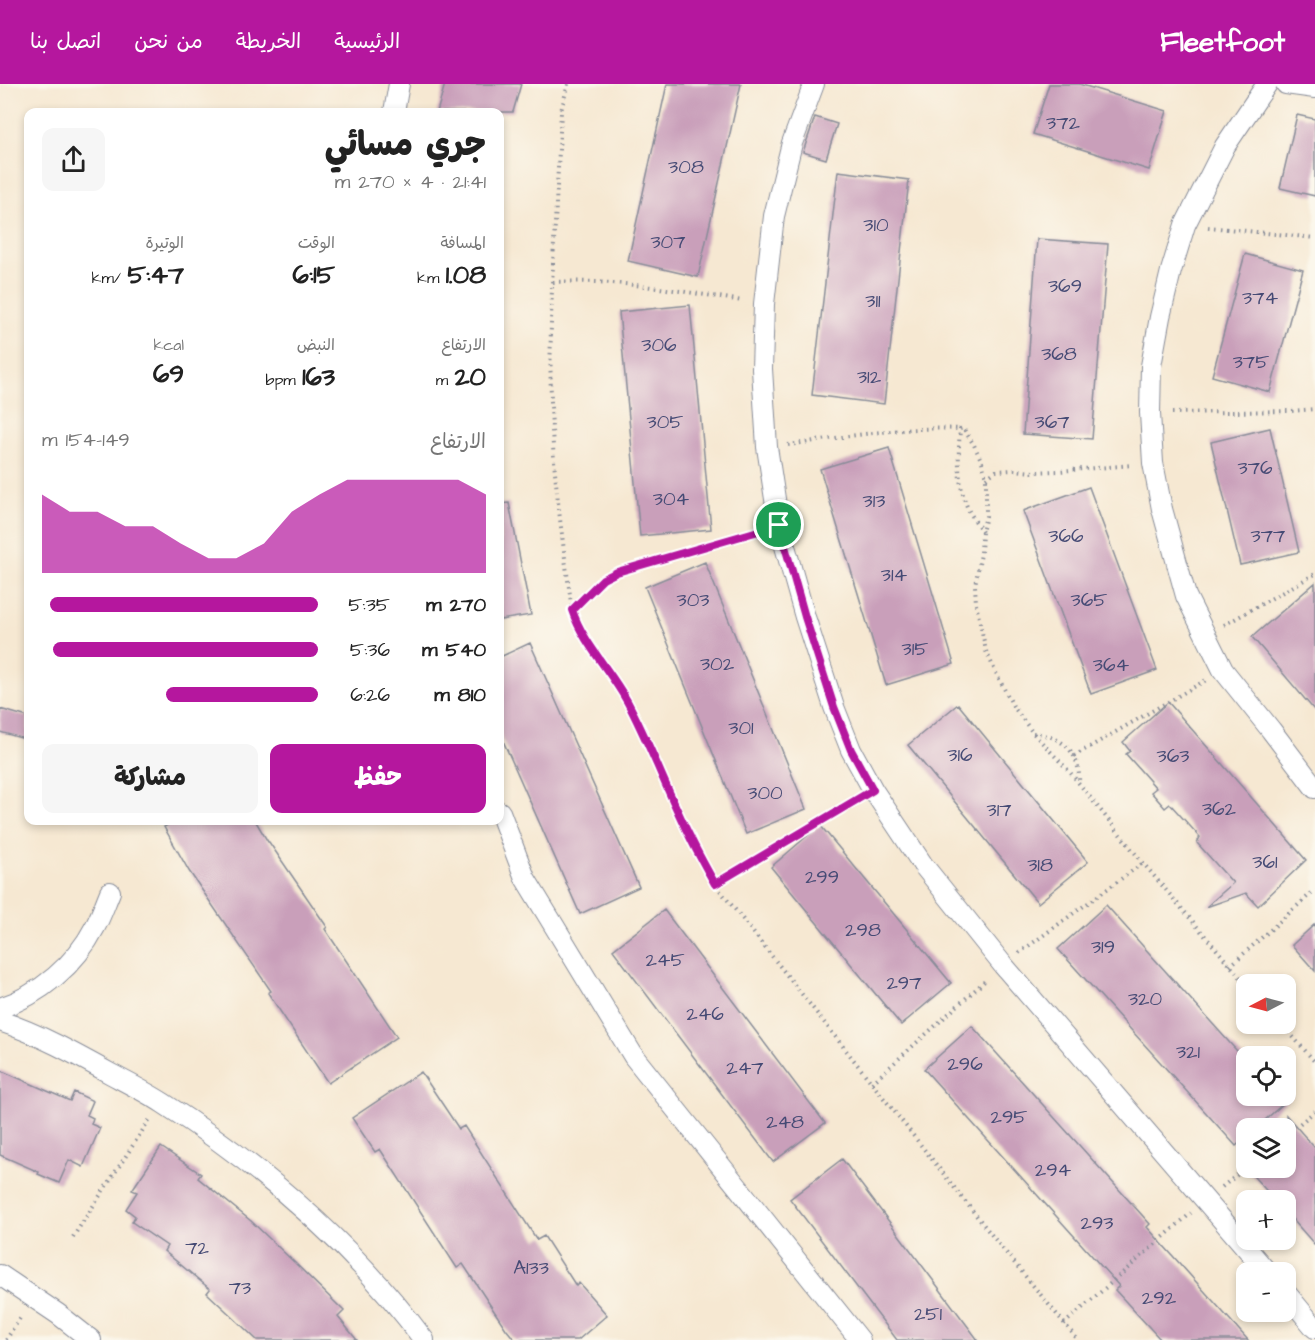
<!DOCTYPE html>
<html lang="ar">
<meta charset="utf-8">
<style>
:root{--surface:#fff;--page:#f6f6f6;--text:#222;--muted:#767676;--accent:#b5179e}
body{margin:0;font-family:"Architects Daughter","Playpen Sans Arabic",sans-serif;background:var(--page);color:var(--text);direction:rtl;height:100vh;display:flex;flex-direction:column;font-size:22px;white-space:nowrap}
*{box-sizing:border-box;margin:0}
p{font-size:20px;color:var(--muted)}
.icon{flex:none;width:33px;height:33px;fill:none;stroke:currentColor;stroke-width:2;stroke-linecap:round;stroke-linejoin:round}
.map{position:relative;flex:1;overflow:hidden;direction:ltr}
.details{position:absolute;left:24px;top:24px;width:480px;height:717px;display:flex;flex-direction:column;background:var(--surface);border-radius:12px;box-shadow:0 3px 9px #0003;direction:rtl}
.details>*{flex:none}
.needle{width:39px;rotate:264deg}
.fabs{position:absolute;left:1236px;top:890px;display:grid;gap:12px}
.fabs a{display:grid;place-items:center;width:60px;height:60px;border-radius:12px;background:var(--surface);box-shadow:0 3px 9px #0003;font-size:30px}
.pin{position:absolute;display:grid;place-items:center;width:51px;height:51px;color:#fff;margin:-26px;border:3px solid #fff;border-radius:50%;box-shadow:0 2px 6px #0007}
.round{display:grid;place-items:center;flex:none;width:63px;height:63px;border-radius:12px;background:var(--page)}
.head{display:flex;align-items:center;justify-content:space-between;height:102px;padding:0 18px}
h1{font-size:33px;font-weight:800;line-height:45px}
.figures{display:grid;grid-template-columns:repeat(3,1fr);gap:9px;height:102px;padding:6px 18px}
.figures div{display:grid;align-content:center}
.figures b{font-size:26px;font-weight:800}
.figures small{font-size:16px;font-weight:400}
.figures p{font-size:16px}
.chart{height:168px;padding:12px 18px}
.chart p{display:flex;justify-content:space-between}
.chart svg{width:100%;height:108px;margin-top:6px;fill:var(--accent);opacity:.7}
.primary-button{display:flex;gap:12px;margin-top:auto;padding:12px 18px}
.primary-button a{flex:1;height:69px;border-radius:12px;background:var(--accent);color:#fff;font-size:24px;font-weight:800;line-height:69px;text-align:center}
.primary-button a+a{background:var(--page);color:var(--text)}
ul{padding:0 18px;list-style:none;font-size:20px}
li{display:grid;grid-template-columns:96px 72px 1fr;align-items:center;height:45px}
li i{height:15px;border-radius:8px;background:var(--accent)}
header{display:flex;align-items:center;gap:36px;box-sizing:border-box;height:84px;padding:0 30px;background:var(--accent);color:#fff}
header strong{font-size:28px}
nav{display:flex;gap:33px;margin-inline-start:auto;font-size:21px}
.map>svg:first-child{display:block}
.building{fill:#c99fba}
.lines{fill:none;stroke-linecap:round;stroke-linejoin:round}
.street-casing{stroke:#888c98;stroke-width:22}
.path{stroke:#888c98;stroke-width:4;stroke-dasharray:1.5 4.5;stroke-linecap:butt}
.street{stroke:#fff;stroke-width:20}
.route-casing{stroke:#fff;stroke-width:12}
.route{stroke:#b5179e;stroke-width:8}
.labels{text-anchor:middle;dominant-baseline:central;stroke-width:4.5;stroke-linejoin:round;paint-order:stroke}
.number-label{font-size:20px;fill:#464b75}
</style>
<header>
<strong>Fleetfoot</strong>
<nav><a>الرئيسية</a><a>الخريطة</a><a>من نحن</a><a>اتصل بنا</a></nav>
</header>
<div class="map">
<svg width="1315" height="1256" viewBox="0 0 1315 1256">
<rect width="100%" height="100%" fill="#fbf7ec"/>
<filter id="ink" filterUnits="userSpaceOnUse"><feTurbulence type="fractalNoise" baseFrequency=".0167" numOctaves="2"/><feDisplacementMap in="SourceGraphic" scale="12" xChannelSelector="R" yChannelSelector="G"/><feConvolveMatrix kernelMatrix="1 2 1 2 8 2 1 2 1" color-interpolation-filters="sRGB"/></filter>
<filter id="wash" filterUnits="userSpaceOnUse"><feTurbulence type="fractalNoise" baseFrequency=".008" numOctaves="4" result="noise"/><feDisplacementMap in="SourceGraphic" scale="24" xChannelSelector="R" yChannelSelector="G"/><feGaussianBlur stdDeviation="1.35" result="paint"/><feColorMatrix in="noise" values="0 0 0 0 0 0 0 0 0 0 0 0 0 0 0 0 0 1.4 0 .05"/><feComposite in="paint" operator="in"/></filter>
<g filter="url(#wash)">
<rect width="100%" height="100%" fill="#f6e8d2"/>
<g id="blocks">
<path class="building" d="M445,0H521L513,28H437Z
M667,0H741L698,193L628,177Z
M1049,0H1079L1167,27L1149,86L1033,50Z
M1297,31L1315,35V112L1280,104Z
M815,33L837,40L826,75L803,68Z
M838,87L909,96L884,320L812,311Z
M1037,155L1108,160L1092,355L1023,350Z
M1245,170L1303,186L1270,308L1212,292Z
M690,221L711,445L640,452L619,228Z
M1270,344L1299,468L1240,481L1211,358Z
M889,364L954,580L886,601L820,385Z
M1089,403L1157,586L1091,610L1023,427Z
M509,419L531,531L500,536V420Z
M705,478L806,725L746,750L645,503Z
M1315,499V627L1252,553Z
M530,559L639,803L580,830L500,650V573Z
M1168,618L1306,776L1258,822L1246,809L1206,823L1233,799L1197,759L1200,753L1170,720L1165,724L1151,708L1156,704L1126,670L1130,667L1123,658Z
M958,620L1088,778L1038,819L908,661Z
M0,625L28,633V656L0,648Z
M176,736H255L268,758H269L327,843L325,845L397,953L328,999L268,909L271,907L189,787L164,743Z
M820,741L951,899L901,941L771,783Z
M1106,821L1246,977V1011H1293L1256,1044H1246V1053L1236,1062L1058,865Z
M664,826L825,1039L773,1078L613,866Z
M1315,840V887L1292,861Z
M972,942L1150,1140L1147,1143L1248,1256H1161L1115,1206L1119,1202L924,985Z
M0,986L70,1017L74,1008L93,1017L87,1031L93,1034L91,1040L100,1044L83,1083L69,1076L59,1099L38,1090L39,1088L0,1071Z
M421,988L459,1045L464,1042L537,1156L544,1152L576,1202L579,1199L607,1231L578,1256H515L506,1245L463,1180L457,1184L380,1065L375,1068L352,1034Z
M1286,1031L1315,1064V1161L1286,1128V1116H1275L1245,1083H1286Z
M161,1063L201,1090L198,1094L251,1137L294,1178L344,1227L338,1233L357,1256H257L207,1209L210,1205L164,1167L167,1162L132,1138L135,1132L126,1125L137,1108L132,1106Z
M842,1075L978,1256H897L790,1115Z"/>
</g>
</g>
<g filter="url(#ink)">
<use href="#blocks" fill-opacity="0" stroke="#888c98" stroke-width="1.5"/>
<g class="lines">
<g class="street-casing">
<path id="street" d="M814,0L792,59L774,132L764,220L762,285L767,363L779,441L805,533L834,623L851,666L873,706L923,781L1003,881L1267,1188
M1267,0L1225,62L1185,141L1171,187L1160,233L1151,282L1150,329L1153,379L1162,425L1186,512L1223,586L1271,646L1315,704
M1286,0L1315,4
M394,28L399,0
M500,728L525,794L634,973L860,1256
M0,924C40,911 76,880 95,843C101,832 105,820 110,808
M0,937C39,950 75,970 111,990C128,999 146,1008 163,1019C261,1082 354,1162 424,1256
M0,1191L58,1230L91,1256
M1286,1209L1315,1244"/>
</g>
<path class="path" d="M568,0L561,27C556,132 547,239 552,345C555,406 564,466 572,526L576,537L626,615L639,640L688,750L715,800L998,1159L1078,1256
M1208,143L1315,154
M553,198C617,195 680,207 743,217
M1172,329L1291,327L1315,325
M788,361C845,353 903,342 960,345
M986,394L996,387L1014,386L1033,388L1059,387L1133,381
M982,448C978,441 973,434 969,427C957,402 958,373 960,345L963,344L974,361L982,378L986,394V432L982,448L981,470L975,501L976,520L986,567L997,591L1013,622L1033,649L1069,687L1143,779L1246,900
M573,525L603,495L617,488L758,447
M1224,541L1315,490
M1033,649C1063,652 1081,669 1079,700
M1074,672L1206,596
M715,800L856,716
M1019,869L1143,779
M1230,882L1315,806
M1281,939L1315,978
M872,999L987,895
M1286,1051L1315,1027
M1222,1103L1247,1083
M73,1153L150,1035
M1064,1240L1191,1129
M6,1256L22,1231"/>
<use href="#street" class="street"/>
</g>
</g>
<g class="lines" filter="url(#ink)">
<g class="route-casing">
<path id="route" d="M779,441L805,533L834,623L851,666L873,706L715,800C706,784 697,768 689,751C667,707 650,660 627,617C610,586 583,559 572,526L603,495L617,488Z"/>
</g>
<use href="#route" class="route"/>
</g>
<g class="labels">
<g class="number-label">
<text x="1063" y="39">372</text>
<text x="686" y="83">308</text>
<text x="876" y="141">310</text>
<text x="668" y="158">307</text>
<text x="1065" y="202">369</text>
<text x="1260" y="214">374</text>
<text x="873" y="217">311</text>
<text x="659" y="261">306</text>
<text x="1059" y="270">368</text>
<text x="1251" y="278">375</text>
<text x="869" y="293">312</text>
<text x="665" y="338">305</text>
<text x="1052" y="338">367</text>
<text x="1255" y="384">376</text>
<text x="671" y="415">304</text>
<text x="874" y="417">313</text>
<text x="1066" y="452">366</text>
<text x="1268" y="452">377</text>
<text x="894" y="491">314</text>
<text x="693" y="516">303</text>
<text x="1089" y="516">365</text>
<text x="915" y="565">315</text>
<text x="717" y="580">302</text>
<text x="1111" y="581">364</text>
<text x="741" y="644">301</text>
<text x="960" y="671">316</text>
<text x="1173" y="672">363</text>
<text x="765" y="709">300</text>
<text x="1219" y="725">362</text>
<text x="999" y="726">317</text>
<text x="1265" y="778">361</text>
<text x="1040" y="781">318</text>
<text x="822" y="793">299</text>
<text x="863" y="846">298</text>
<text x="1103" y="863">319</text>
<text x="665" y="876">245</text>
<text x="904" y="899">297</text>
<text x="1145" y="915">320</text>
<text x="705" y="930">246</text>
<text x="1188" y="968">321</text>
<text x="965" y="980">296</text>
<text x="745" y="984">247</text>
<text x="1009" y="1033">295</text>
<text x="785" y="1038">248</text>
<text x="1053" y="1086">294</text>
<text x="1097" y="1139">293</text>
<text x="197" y="1164">72</text>
<text x="531" y="1184">A133</text>
<text x="240" y="1204">73</text>
<text x="1159" y="1214">292</text>
<text x="928" y="1230">251</text>
</g>
</g>
</svg>
<div class="fabs">
<a><svg class="needle" viewBox="-14 -14 28 28"><path d="M0-13l5 13h-10z" fill="#e53935"/><path d="M0 13l5-13h-10z" fill="#767676"/></svg></a>
<a><svg class="icon" aria-label="locate" viewBox="0 0 24 24"><circle cx="12" cy="12" r="6"/><path d="M12 2v4M12 18v4M2 12h4M18 12h4"/></svg></a>
<a><svg class="icon" aria-label="layers" viewBox="0 0 24 24"><path d="M12 4l9 5-9 5-9-5zM3 14l9 5 9-5"/></svg></a>
<a>+</a>
<a>−</a>
</div>
<div class="pin" style="left:779px;top:441px;background:#1e9e55"><svg class="icon" aria-label="arrive" viewBox="0 0 24 24"><path d="M6 21V4h12l-3 4 3 4H6"/></svg></div>
<section class="details">
<div class="head"><div><h1>جري مسائي</h1><p>21:41 · 4 × 270 m</p></div><a class="round"><svg class="icon" aria-label="share" viewBox="0 0 24 24"><path d="M12 15V3M7 8l5-5 5 5M5 13v7h14v-7"/></svg></a></div>
<div class="figures">
<div><p>المسافة</p><b>1.08<small> km</small></b></div>
<div><p>الوقت</p><b>6:15</b></div>
<div><p>الوتيرة</p><b>5:47<small> /km</small></b></div>
</div>
<div class="figures">
<div><p>الارتفاع</p><b>20<small> m</small></b></div>
<div><p>النبض</p><b>163<small> bpm</small></b></div>
<div><p>kcal</p><b>69</b></div>
</div>
<div class="chart"><p><span>الارتفاع</span>149–154 m</p>
<svg viewBox="0 0 160 44" preserveAspectRatio="none"><path d="M0 44V12L10 19L20 19L30 25L40 25L50 32L60 38L70 38L80 32L90 19L100 12L110 6L120 6L130 6L140 6L150 6L160 12V44z"/></svg>
</div>
<ul>
<li><b>270 m</b>5:35<i style="width:97%"></i></li>
<li><b>540 m</b>5:36<i style="width:96%"></i></li>
<li><b>810 m</b>6:26<i style="width:55%"></i></li>
</ul>
<div class="primary-button"><a>حفظ</a><a>مشاركة</a></div>
</section>
</div>
